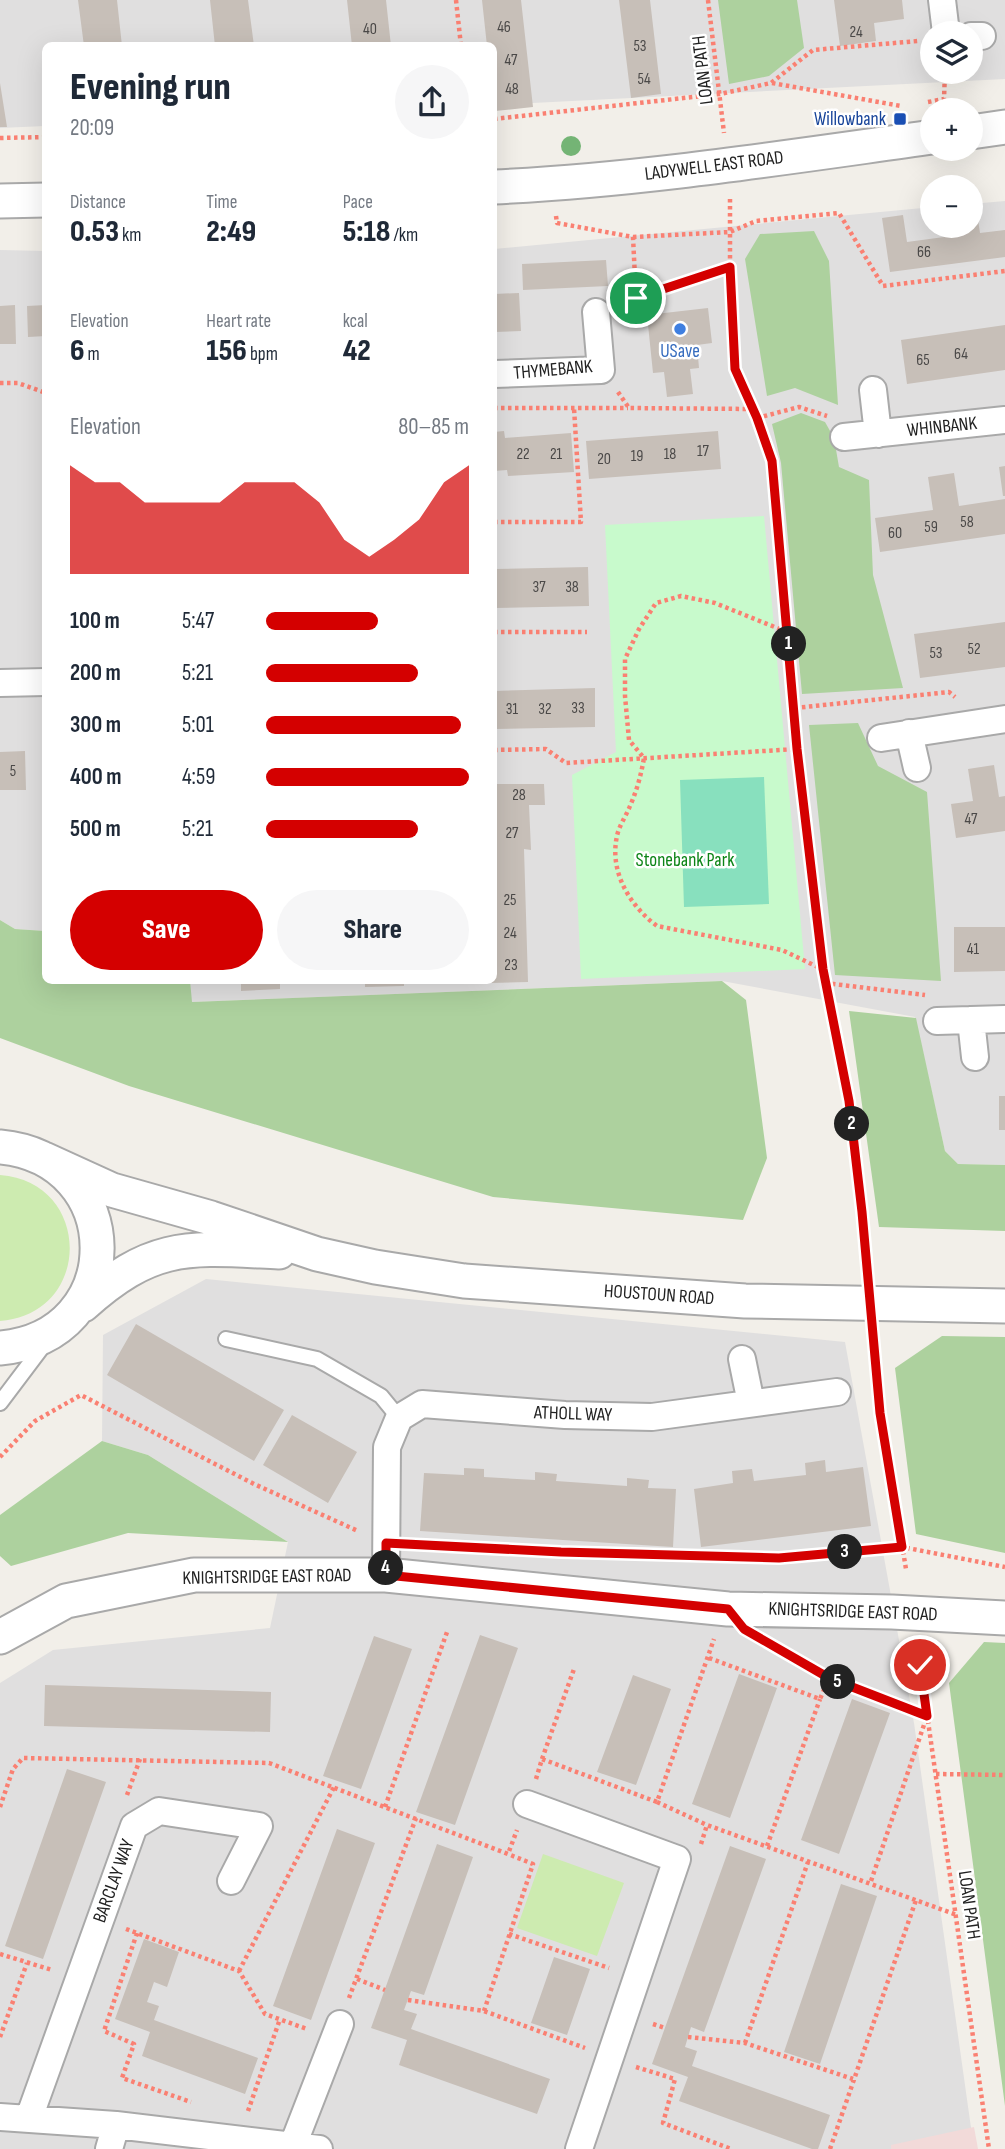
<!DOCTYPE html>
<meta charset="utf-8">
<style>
:root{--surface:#fff;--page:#f6f6f7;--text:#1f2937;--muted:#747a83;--accent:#d40000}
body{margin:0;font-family:"Sofia Sans Condensed",sans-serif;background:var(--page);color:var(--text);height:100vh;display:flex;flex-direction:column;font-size:26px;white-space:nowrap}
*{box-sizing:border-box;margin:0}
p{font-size:23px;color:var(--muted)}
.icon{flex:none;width:38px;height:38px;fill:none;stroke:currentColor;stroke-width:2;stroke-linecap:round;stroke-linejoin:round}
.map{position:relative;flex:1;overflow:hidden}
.sheet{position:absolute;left:42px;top:42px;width:455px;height:942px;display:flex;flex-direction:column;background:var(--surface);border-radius:10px;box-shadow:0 7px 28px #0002}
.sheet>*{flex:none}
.fabs{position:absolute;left:920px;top:21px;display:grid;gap:14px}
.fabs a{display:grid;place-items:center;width:63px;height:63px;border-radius:50%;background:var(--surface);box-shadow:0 7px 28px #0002;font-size:35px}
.pin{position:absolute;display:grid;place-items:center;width:60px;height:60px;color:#fff;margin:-30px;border:4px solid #fff;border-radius:50%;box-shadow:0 2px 7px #0007}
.km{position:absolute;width:35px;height:35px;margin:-18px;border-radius:50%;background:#222;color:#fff;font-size:19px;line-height:35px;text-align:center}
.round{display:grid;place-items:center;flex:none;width:74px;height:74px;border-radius:37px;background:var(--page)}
.summary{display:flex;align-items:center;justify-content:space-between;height:119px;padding:0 28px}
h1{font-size:38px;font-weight:800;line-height:52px}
.figures{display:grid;grid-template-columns:repeat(3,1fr);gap:10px;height:119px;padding:7px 28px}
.figures div{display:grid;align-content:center}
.figures b{font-size:30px;font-weight:800}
.figures small{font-size:19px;font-weight:400}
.figures p{font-size:19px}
.chart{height:196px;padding:14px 28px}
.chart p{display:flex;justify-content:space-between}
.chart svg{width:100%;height:126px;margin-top:7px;fill:var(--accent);opacity:.7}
.action{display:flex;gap:14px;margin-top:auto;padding:14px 28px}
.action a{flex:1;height:80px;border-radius:42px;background:var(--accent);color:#fff;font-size:28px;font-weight:800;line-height:80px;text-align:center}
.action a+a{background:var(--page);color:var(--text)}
ul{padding:0 28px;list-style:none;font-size:23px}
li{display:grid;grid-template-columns:112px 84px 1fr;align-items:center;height:52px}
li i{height:18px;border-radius:9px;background:var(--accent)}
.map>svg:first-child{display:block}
.residential{fill:#e0dfdf;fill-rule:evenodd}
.commercial{fill:#f2dad9}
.grass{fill:#cdebb0}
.forest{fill:#add19e}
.park{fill:#c8facc}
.pitch{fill:#88e0be}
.building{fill:#c7bfb8}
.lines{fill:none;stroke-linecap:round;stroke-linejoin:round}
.service-casing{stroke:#a9a9a9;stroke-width:18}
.minor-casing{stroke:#a9a9a9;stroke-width:30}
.tertiary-casing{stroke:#a9a9a9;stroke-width:37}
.path{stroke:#fa8072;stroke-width:4.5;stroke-dasharray:3.5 3.5;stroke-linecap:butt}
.service{stroke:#fff;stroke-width:14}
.minor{stroke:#fff;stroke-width:26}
.tertiary{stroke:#fff;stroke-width:33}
.path-bridge{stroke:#fa8072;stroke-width:4.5;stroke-dasharray:3.5 3.5;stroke-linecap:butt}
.tree{fill:#74b475}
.route-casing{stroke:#fff;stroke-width:14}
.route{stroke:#d40000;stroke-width:9}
.transit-dot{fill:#1a4fb4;stroke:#fff;stroke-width:2.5}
.shop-dot{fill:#3f7fe0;stroke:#fff;stroke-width:2.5}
.labels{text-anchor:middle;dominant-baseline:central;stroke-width:5;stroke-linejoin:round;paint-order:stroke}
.number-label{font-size:16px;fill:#4b4948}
.street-label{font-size:19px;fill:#222;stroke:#fff}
.transit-label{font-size:19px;fill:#164399;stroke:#fff;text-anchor:end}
.shop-label{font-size:19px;fill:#366cbe;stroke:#fff}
.park-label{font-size:19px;fill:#0c8416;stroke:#fff}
</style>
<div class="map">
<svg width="1005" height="2149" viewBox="0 0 1005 2149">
<rect width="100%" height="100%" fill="#f2efe9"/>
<path class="residential" d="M0,0H1005V79L494,105V46H46L45,126L0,128ZM933,33H971V72H933Z
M1005,201V1165L958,1164L945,1151L915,1017L722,981L191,1002L190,980H494V249L933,207V226H971V204Z
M0,250L45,251V931L15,929L0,920Z
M206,1279L845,1342L914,1723L974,2149H0V1683L53,1650L270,1628L288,1542L148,1455L102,1441L103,1335Z"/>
<path class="commercial" d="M974,2127L978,2149H891V2145Z"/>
<path class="grass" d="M0,1175C93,1182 93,1314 0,1321Z
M543,1854L624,1883L597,1956L517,1928Z"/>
<path class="forest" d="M718,0H797L804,48L769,76L729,84Z
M814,231L829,261L838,405L795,388L767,396L745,259L760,234Z
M801,413L825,422L834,438L839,467L869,480L873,575L903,688L802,694L781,463L772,424Z
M858,723L878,766L927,792L941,981L835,975L809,725Z
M0,920L15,929L45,931L46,980H190L192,1002L722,981L746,1000L767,1158L743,1220L493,1197L129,1086L0,1038Z
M849,1011L916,1018L945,1151L958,1164L1005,1165V1231L879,1227Z
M942,1336L1005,1337V1553L916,1534L895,1368Z
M102,1441L148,1455L288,1542L128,1533L11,1566L0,1556V1515Z
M984,1642L1005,1643V2106L949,1683Z"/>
<path class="park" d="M764,516L805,969L581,979L572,775L616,752L605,525Z"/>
<path class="pitch" d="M764,777L769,904L684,907L680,780Z"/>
<path class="building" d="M78,0H117L122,46H84Z
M210,0H248L254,46H215Z
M347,0H386L391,46H352Z
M482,0H521L533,107L495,111L494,46H487Z
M619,0H650L661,94L631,98Z
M834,0H902L904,19L874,23L876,41L840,46Z
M0,83L7,127H0Z
M976,206L980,233L1005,230V257L890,272L882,218L903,215L907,242L959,235L958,226H971V207Z
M606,260L608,286L523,290L522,264Z
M519,293L521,331L494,332V294Z
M15,305L16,344H0V306Z
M46,305V336L28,337L27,306Z
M708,308L712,343L697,345L699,368L690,369L693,394L667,397L664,372L653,373L647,315Z
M1005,325V370L907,384L901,340Z
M504,431L505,438L571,433L574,472L508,476L507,470L494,471V432Z
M718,431L721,469L589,479L586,441Z
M1005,466V496H1003L999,467Z
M954,473L959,506L1005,499V534L880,552L875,518L933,510L928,477Z
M588,567L589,606L494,608V569Z
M1005,622V667L920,678L914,634Z
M595,688V727L494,729V691Z
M25,751L26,790H0V752Z
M994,765L999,797L1005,796V831L956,838L951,804L973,801L968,769Z
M494,784H544L545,805H529L531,850L524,849L528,982L490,983V980H494Z
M954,927H1005V971L954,972Z
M241,980H280V989L241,991Z
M365,980H404V986L365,987Z
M999,1096H1005V1130H999Z
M136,1324L284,1410L254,1461L107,1375Z
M292,1415L357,1452L328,1503L263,1465Z
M825,1460L826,1472L863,1467L871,1526L701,1547L694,1489L733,1483L732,1471L752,1469L754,1481L806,1475L805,1463Z
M464,1468L484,1469V1477L535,1480V1472L557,1474L556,1481L627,1486V1478L649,1480L648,1488L676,1489L673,1547L420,1531L424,1473L464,1475Z
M480,1635L518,1648L455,1825L416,1812Z
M374,1636L412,1649L361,1789L323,1776Z
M739,1674L777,1688L730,1818L692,1804Z
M633,1675L671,1689L636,1785L597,1772Z
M45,1685L271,1692L270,1732L44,1726Z
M852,1699L890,1713L839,1854L801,1840Z
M67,1769L106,1782L43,1959L5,1946Z
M337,1829L375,1843L311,2020L273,2006Z
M437,1844L473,1857L424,1995L411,1991L404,2010L417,2014L411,2029L550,2079L537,2114L399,2065L407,2040L371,2028Z
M730,1846L766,1859L704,2032L691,2027L685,2047L697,2051L692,2066L830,2115L818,2149H812L679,2101L688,2077L652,2064Z
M841,1884L877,1896L820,2064L784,2052Z
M144,1939L179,1952L167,1987L154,1982L147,2002L159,2006L154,2020L258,2058L245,2094L142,2056L150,2032L115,2019Z
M554,1957L590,1969L567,2035L531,2023Z"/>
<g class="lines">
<g class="service-casing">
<path id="service" d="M226,1339L317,1359L381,1396L399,1418
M0,1403L46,1342"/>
</g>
<g class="minor-casing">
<path id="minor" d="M942,0L946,33
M971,36H982
M494,374L601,370L596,312
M873,390L878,434
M844,437L1005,420
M0,683L46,682
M909,733L917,768
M881,738L1005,719
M971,1020L975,1057
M937,1021L1005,1019
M742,1359L751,1403
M386,1575L387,1447L399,1418L422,1404L565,1415L652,1417L837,1392
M527,1804L677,1859L579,2149
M0,2117L116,2125L319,2149
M29,2118L134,1826L159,1811L259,1826L231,1881
M293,2145L340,2024
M109,2149L116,2125"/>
</g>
<g class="tertiary-casing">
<path id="tertiary" d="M971,132L1005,127
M494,187C641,180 787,157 933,137
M0,201L46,200
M0,1147C129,1159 130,1337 0,1348
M44,1159L112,1190L211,1218L317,1254L375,1267L464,1281L745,1301L1005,1306
M83,1305C154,1241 190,1248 279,1252
M0,1637L66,1601L194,1575H386L728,1609L892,1612L1005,1618"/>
</g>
<path class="path" d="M456,0L461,46
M708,0L724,133
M772,83L901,106
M928,102L944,99L945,72
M494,119L720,94L771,83L813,50L918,41
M0,138L46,137
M730,199V267L735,368L757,418L772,461L797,749L823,969L849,1101L862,1212
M556,216L557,223L633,237L636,298
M633,237L730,232L756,221L839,213L883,286L1005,271
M621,303L730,267
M0,383H18L46,393
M618,392L629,408L753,409
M494,408H628
M757,418L799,407L827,416
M494,522H581L574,408
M494,632H587
M787,632L715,603L681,596L656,603L639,629L625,659V696L629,740L644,758C641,775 637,790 630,806C626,816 619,826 617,836C609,872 630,906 657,926L782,950L822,969
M795,708L949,692L955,697
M494,750L546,749L566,763L797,749
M825,983L925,995
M880,1413L906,1569
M0,1457L35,1421L81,1395L254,1484L358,1531
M466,1547L779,1558L902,1547L1005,1567
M771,1644L829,1678L927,1716L870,1884
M709,1658L820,1699L829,1678
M920,1665L989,2149
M542,1759L574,1669
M936,1774L1005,1775
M536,1779L542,1759L657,1802L714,1639
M127,1795L140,1759
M657,1802L707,1825
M0,1807L13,1769L23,1758L269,1763L508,1854L517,1830
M385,1807L447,1632
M701,1844L707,1825L957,1915
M767,1846L820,1699
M126,1929L239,1971L265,2014L307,2029
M137,1933L104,2031L134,2044L122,2078L191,2102
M509,1934L609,1968
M0,1954L52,1970
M239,1971L334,1787
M357,1979L385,1990
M349,1998L416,1818
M408,2000L484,2011L585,2048
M484,2011L533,1864L508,1854
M653,2024L665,2028
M0,2037L27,1963
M688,2037L745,2043L853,2079
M745,2043L808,1862
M636,2067L675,2079L663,2123L731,2149
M248,2111L280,2019
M830,2149L916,1900"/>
<use href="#service" class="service"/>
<use href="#minor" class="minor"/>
<use href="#tertiary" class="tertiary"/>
<path class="path-bridge" d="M862,1212L880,1413"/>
</g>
<circle class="tree" cx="571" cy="146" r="10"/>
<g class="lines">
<g class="route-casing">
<path id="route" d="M636,298L730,267L735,369L757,418L772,461L797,749L823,969L849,1101L862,1212L880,1413L902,1547L779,1558L561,1552L386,1543V1575L728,1609L744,1629L829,1678L927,1716L920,1665"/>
</g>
<use href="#route" class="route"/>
</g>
<rect class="transit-dot" x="893" y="112" width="14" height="14" rx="3.5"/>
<circle class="shop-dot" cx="680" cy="329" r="7"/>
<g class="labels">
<g class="number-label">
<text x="504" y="27">46</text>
<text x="370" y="29">40</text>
<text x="856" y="32">24</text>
<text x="640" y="46">53</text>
<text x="511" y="60">47</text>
<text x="644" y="79">54</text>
<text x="512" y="89">48</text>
<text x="924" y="252">66</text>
<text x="961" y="354">64</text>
<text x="923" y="360">65</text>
<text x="703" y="451">17</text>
<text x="523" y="454">22</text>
<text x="556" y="454">21</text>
<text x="670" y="454">18</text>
<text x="637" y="456">19</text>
<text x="604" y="459">20</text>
<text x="967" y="522">58</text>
<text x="931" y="527">59</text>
<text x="895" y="533">60</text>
<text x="539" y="587">37</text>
<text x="572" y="587">38</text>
<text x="974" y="649">52</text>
<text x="936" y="653">53</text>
<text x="578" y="708">33</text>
<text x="512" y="709">31</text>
<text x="545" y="709">32</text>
<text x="13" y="771">5</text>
<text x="519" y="795">28</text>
<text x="971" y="819">47</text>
<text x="512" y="833">27</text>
<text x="510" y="900">25</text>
<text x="510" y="933">24</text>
<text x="973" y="949">41</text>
<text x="511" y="965">23</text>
</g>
<g class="street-label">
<text transform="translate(703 70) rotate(-97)">LOAN PATH</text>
<text transform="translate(714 166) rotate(-7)">LADYWELL EAST ROAD</text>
<text transform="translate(553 370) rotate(-5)">THYMEBANK</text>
<text transform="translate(942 427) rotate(-6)">WHINBANK</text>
<text transform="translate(659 1295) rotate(4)">HOUSTOUN ROAD</text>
<text transform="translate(573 1414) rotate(2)">ATHOLL WAY</text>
<text transform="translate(267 1577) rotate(-1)">KNIGHTSRIDGE EAST ROAD</text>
<text transform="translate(853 1612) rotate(2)">KNIGHTSRIDGE EAST ROAD</text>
<text transform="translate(114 1881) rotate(-70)">BARCLAY WAY</text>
<text transform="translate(969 1905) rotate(82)">LOAN PATH</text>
</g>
<g class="transit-label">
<text x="886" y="119">Willowbank</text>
</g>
<g class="shop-label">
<text x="680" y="351">USave</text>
</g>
<g class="park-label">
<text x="685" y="860">Stonebank Park</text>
</g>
</g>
</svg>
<div class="fabs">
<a><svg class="icon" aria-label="layers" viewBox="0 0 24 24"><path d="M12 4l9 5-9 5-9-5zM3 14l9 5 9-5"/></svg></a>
<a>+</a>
<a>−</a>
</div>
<div class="pin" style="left:636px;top:298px;background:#1e9e55"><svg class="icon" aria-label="arrive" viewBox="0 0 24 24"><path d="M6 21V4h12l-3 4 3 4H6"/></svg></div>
<div class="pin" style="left:920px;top:1665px;background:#d93025"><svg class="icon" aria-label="check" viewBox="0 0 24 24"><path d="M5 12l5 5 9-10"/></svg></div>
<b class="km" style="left:789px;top:644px">1</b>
<b class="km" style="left:852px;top:1124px">2</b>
<b class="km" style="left:845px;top:1552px">3</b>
<b class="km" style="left:386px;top:1568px">4</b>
<b class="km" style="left:838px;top:1682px">5</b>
<section class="sheet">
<div class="summary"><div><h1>Evening run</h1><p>20:09</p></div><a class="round"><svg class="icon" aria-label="share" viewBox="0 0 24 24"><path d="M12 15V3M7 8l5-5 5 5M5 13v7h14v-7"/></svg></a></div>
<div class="figures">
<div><p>Distance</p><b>0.53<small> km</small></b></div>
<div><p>Time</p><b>2:49</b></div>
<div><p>Pace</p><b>5:18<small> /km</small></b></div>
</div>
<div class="figures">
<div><p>Elevation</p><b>6<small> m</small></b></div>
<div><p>Heart rate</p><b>156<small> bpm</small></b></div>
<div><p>kcal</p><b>42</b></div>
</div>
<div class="chart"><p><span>Elevation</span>80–85 m</p>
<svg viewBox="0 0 160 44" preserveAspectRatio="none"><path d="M0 44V6L10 12L20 12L30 19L40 19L50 19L60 19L70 12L80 12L90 12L100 19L110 32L120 38L130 32L140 25L150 12L160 6V44z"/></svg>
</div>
<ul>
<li><b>100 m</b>5:47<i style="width:55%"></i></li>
<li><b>200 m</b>5:21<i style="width:75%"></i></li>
<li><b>300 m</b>5:01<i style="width:96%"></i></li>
<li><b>400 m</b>4:59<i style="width:100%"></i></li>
<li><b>500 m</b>5:21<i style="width:75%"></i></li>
</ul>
<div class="action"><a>Save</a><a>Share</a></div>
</section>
</div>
